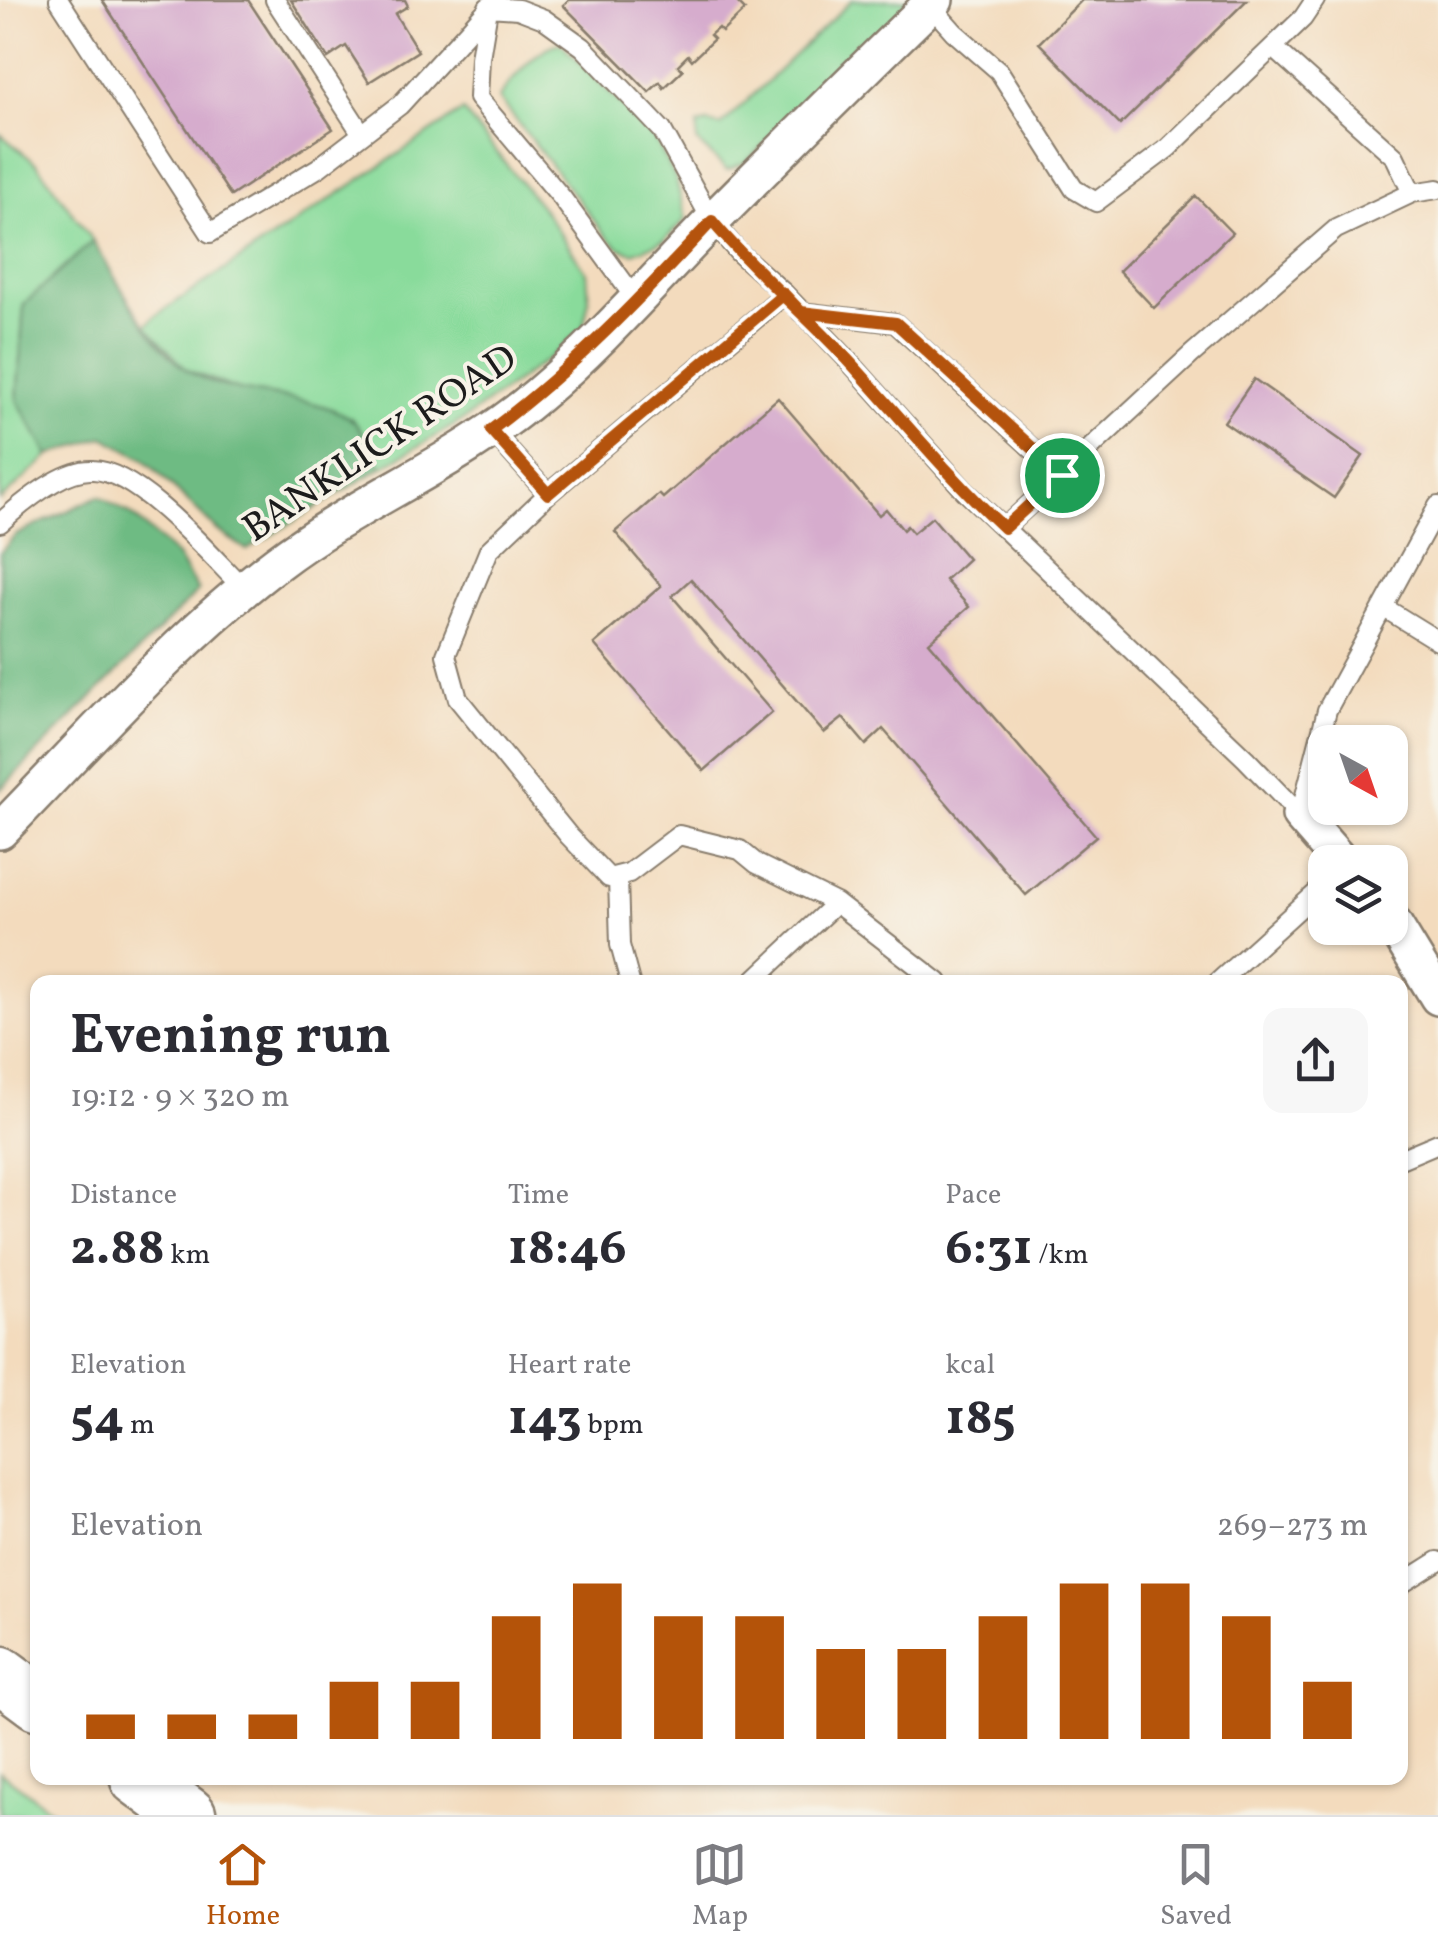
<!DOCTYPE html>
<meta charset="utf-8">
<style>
:root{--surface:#fff;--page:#f7f7f7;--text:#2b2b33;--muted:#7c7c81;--line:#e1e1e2;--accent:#b45309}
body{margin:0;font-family:Vollkorn,serif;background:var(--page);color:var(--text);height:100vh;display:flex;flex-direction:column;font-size:38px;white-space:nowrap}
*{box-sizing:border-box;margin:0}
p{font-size:32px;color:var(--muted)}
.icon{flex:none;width:55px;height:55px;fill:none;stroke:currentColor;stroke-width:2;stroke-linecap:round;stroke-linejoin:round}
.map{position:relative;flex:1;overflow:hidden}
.drawer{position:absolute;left:30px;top:975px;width:1378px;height:810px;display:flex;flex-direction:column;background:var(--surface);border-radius:20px;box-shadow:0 2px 8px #0004}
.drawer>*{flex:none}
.needle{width:65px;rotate:140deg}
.buttons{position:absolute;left:1308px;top:725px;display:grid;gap:20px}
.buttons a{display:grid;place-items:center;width:100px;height:100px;border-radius:20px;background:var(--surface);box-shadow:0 2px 8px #0004;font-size:50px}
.pin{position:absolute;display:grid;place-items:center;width:85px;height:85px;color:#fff;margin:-42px;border:5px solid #fff;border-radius:50%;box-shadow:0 2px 10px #0007}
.round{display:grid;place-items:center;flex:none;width:105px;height:105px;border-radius:20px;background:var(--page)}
.headline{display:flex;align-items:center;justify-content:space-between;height:170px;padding:0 40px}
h1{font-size:55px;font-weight:700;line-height:75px}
.figures{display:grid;grid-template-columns:repeat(3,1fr);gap:15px;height:170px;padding:10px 40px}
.figures div{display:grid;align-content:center}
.figures b{font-size:50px;font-weight:700}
.figures small{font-size:28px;font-weight:400}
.figures p{font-size:28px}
.chart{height:280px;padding:20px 40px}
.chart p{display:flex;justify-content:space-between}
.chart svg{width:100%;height:180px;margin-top:10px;stroke:var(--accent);stroke-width:6}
.tab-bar{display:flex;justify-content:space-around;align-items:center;height:140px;border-top:2px solid var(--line);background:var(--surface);font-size:28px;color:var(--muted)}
.tab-bar a{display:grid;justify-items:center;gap:5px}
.tab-bar .selected{color:var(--accent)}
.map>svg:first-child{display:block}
.green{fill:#89db9b;stroke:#527c5c;stroke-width:2.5}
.forest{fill:#6ebb83;stroke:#456c50;stroke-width:2.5}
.building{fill:#d6accd}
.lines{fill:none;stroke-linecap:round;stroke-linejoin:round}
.lane-casing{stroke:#887c6c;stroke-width:22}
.street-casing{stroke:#887c6c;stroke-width:40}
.primary-casing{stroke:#887c6c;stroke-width:60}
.lane{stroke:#fff;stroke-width:18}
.street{stroke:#fff;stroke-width:35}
.primary{stroke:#fff;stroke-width:55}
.route-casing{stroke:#fff;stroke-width:20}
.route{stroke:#b45309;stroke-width:12}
.labels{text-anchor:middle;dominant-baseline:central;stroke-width:8;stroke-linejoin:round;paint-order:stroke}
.street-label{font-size:40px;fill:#1c1c1c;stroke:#f7f3e8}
</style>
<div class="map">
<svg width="1438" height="1815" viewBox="0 0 1438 1815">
<rect width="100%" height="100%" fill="#f7f3e8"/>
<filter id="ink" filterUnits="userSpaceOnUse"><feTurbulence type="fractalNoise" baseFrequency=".01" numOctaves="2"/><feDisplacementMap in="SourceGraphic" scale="20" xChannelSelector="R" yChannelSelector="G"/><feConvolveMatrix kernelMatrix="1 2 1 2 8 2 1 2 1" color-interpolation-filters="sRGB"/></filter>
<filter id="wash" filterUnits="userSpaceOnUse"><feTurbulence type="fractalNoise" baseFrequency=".0048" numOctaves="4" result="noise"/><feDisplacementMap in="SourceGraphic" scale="40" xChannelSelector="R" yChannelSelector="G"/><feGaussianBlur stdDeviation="2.25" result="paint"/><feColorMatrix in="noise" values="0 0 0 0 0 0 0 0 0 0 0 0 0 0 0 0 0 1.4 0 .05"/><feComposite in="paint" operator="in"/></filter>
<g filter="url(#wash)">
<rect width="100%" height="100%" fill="#f3dbbd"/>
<path class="green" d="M852,0H913L746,162L727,170L697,142L698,125L707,123L721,126Z
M561,43L655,139L676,179L686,219L664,241L633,253L619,248L606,236L499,98C512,79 537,47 561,43Z
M463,111L546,213L587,273L589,300L583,328L560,350L465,419L382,467L351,418L315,405L246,393L187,370L146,326L155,316Z
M0,134L37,164L93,241L24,304L17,400L49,456L0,501Z
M0,1772L58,1815H0Z"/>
<path class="forest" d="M93,241C115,277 152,347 187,370C234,401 304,390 348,417C362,425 373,453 382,467L247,550L217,530L143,458L103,437L49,456L17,400L24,304Z
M99,496L132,515L177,556L198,591L0,790V553L16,535Z"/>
<g id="blocks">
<path class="building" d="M102,0H248L333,129L231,196Z
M291,0H405L408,6L395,14L418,51L369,82L346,46L328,58Z
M569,0H735L745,10L722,32L718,28L710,35L714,39L692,60L688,55L678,65L683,70L664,88L660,82L649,92L563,5Z
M1082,0H1247L1120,125L1039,43Z
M1196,196L1232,233L1154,308L1119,271Z
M1254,379L1363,456L1334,498L1224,422Z
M778,398L879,515L886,509L903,530L907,526L913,533L932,517L968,559L945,580L969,607L929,642L1096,836L1026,895L883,729L866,745L843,718L824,733L691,579L672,596L772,712L704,771L594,644L661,586L615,532L659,494L663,498Z"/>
</g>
</g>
<g filter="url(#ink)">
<use href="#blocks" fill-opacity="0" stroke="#887c6c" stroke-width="2.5"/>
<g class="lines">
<g class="lane-casing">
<path id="lane" d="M59,0L210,233L318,168L400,105L496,0
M275,0L362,134
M930,5L954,32L999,71L1074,189L1096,202L1168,148L1303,18L1315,0
M488,7L518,9L544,19L583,47L662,130L712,221L738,252L785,294L848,360L964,490L1246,759L1300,815
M488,9L480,58L478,98L562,198L637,301
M1273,47L1395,157L1412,193
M801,312L895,323L1061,475
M491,430L548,494L489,550L446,655L458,699L569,836L609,878L629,873L679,835L740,850L757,864L836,903L938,982
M548,494L785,294
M0,523C21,504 63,468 93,470C139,471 211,556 244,589
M1004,528L1192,354L1336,229L1412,193L1438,189
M1383,607L1438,641
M1300,815L1327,710L1438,506
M618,878L620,945L630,982
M752,982L836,903
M1218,982L1325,885
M1400,1159L1438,1143
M1400,1585L1438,1561"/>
</g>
<g class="street-casing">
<path id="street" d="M1300,815L1341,862
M0,831C89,740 175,640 277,563C360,500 458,463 538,395C602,341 656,278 715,218C787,145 861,72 935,0
M1390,918L1438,997"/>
</g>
<g class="primary-casing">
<path id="primary" d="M0,1674L38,1702
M138,1778L188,1815"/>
</g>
<use href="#lane" class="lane"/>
<use href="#street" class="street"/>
<use href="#primary" class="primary"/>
</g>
</g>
<g class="lines" filter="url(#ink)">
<g class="route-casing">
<path id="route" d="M1062,475L896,323L801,312L784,294L548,494L491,430C573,369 643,295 712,221C753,270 803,312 847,359C899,415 947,475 1004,528L1062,475"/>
</g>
<use href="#route" class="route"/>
</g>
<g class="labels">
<g class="street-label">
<text transform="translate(381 445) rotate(-34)">BANKLICK ROAD</text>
</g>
</g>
</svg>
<div class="buttons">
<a><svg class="needle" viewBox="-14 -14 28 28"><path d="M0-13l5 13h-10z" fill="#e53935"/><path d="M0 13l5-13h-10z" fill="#7c7c81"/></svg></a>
<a><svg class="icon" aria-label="layers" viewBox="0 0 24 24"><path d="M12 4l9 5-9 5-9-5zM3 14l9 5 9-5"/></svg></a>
</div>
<div class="pin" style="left:1062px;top:475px;background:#1e9e55"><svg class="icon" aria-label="arrive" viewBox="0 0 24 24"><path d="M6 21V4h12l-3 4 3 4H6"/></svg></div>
<section class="drawer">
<div class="headline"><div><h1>Evening run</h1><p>19:12 · 9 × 320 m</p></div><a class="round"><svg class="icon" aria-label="share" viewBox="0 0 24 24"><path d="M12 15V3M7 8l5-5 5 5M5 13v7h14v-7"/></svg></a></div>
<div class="figures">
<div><p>Distance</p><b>2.88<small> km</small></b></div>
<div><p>Time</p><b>18:46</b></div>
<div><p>Pace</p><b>6:31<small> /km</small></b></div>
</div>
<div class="figures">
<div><p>Elevation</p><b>54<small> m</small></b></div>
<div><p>Heart rate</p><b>143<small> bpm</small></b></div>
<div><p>kcal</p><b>185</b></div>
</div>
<div class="chart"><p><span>Elevation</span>269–273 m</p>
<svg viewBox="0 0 160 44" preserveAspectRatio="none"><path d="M5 44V38M15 44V38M25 44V38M35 44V30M45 44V30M55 44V14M65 44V6M75 44V14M85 44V14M95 44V22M105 44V22M115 44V14M125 44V6M135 44V6M145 44V14M155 44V30"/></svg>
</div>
</section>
</div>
<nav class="tab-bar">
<a class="selected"><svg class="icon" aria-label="home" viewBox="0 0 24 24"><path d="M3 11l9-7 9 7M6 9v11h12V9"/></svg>Home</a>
<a><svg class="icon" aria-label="map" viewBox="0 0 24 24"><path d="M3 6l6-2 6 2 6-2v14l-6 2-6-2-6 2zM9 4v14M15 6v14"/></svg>Map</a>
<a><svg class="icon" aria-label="saved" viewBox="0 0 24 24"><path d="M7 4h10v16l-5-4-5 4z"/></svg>Saved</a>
</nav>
